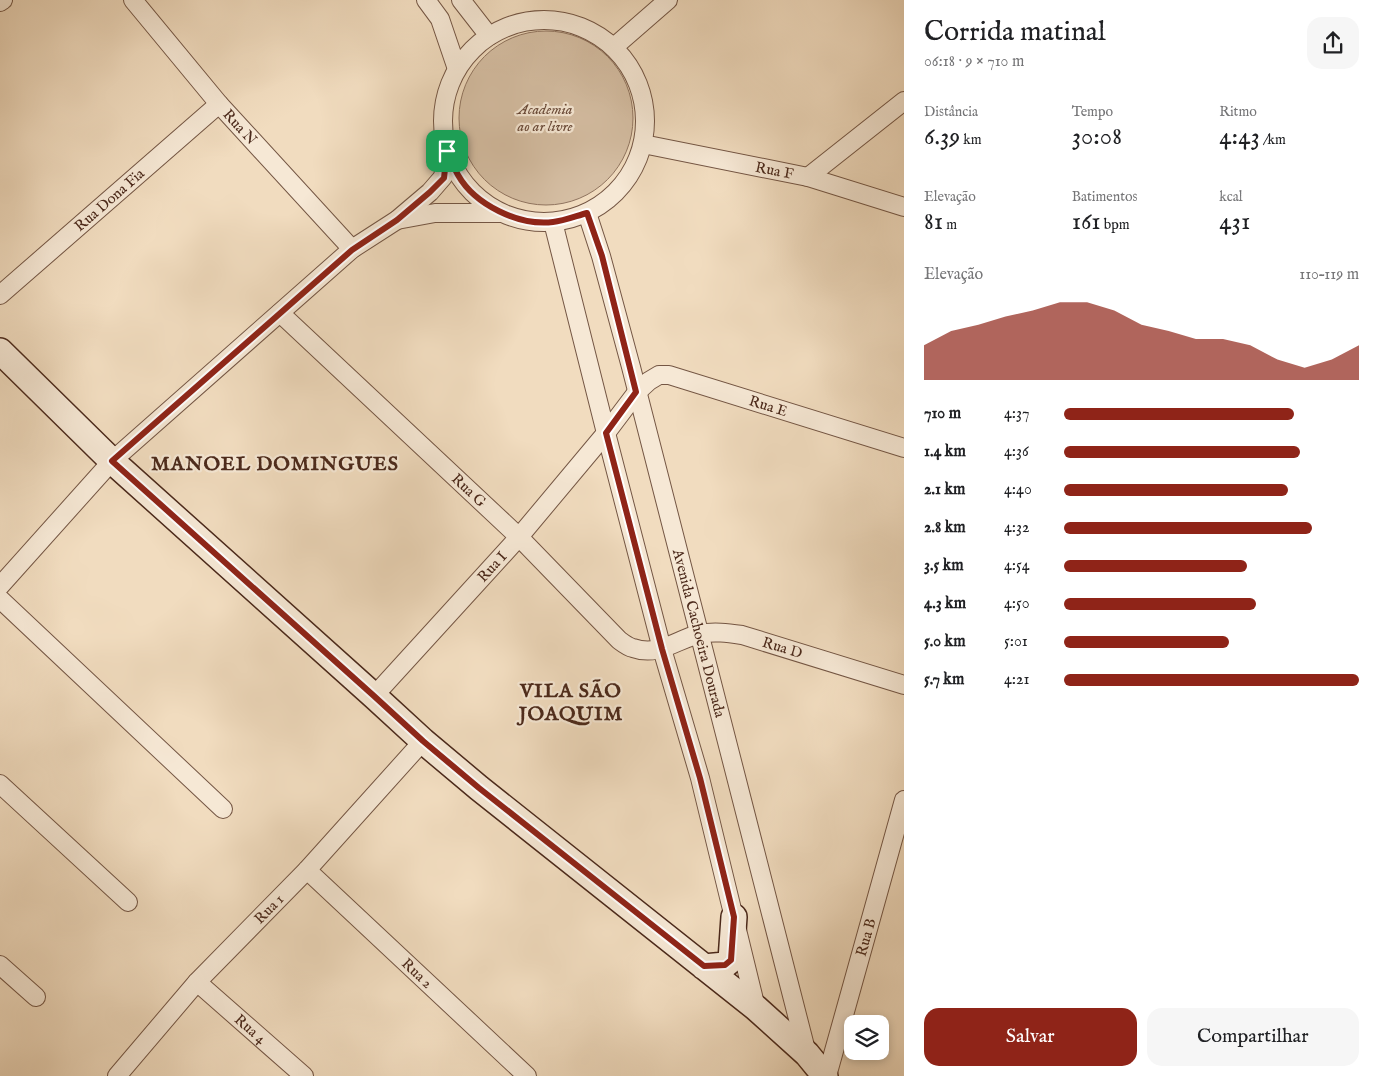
<!DOCTYPE html>
<html lang="pt">
<meta charset="utf-8">
<style>
:root{--surface:#fff;--page:#f6f6f6;--text:#202124;--muted:#757577;--accent:#8f2418}
body{margin:0;font-family:"IM FELL English",serif;background:var(--page);color:var(--text);height:100vh;display:flex;flex-direction:column;font-size:19px;white-space:nowrap}
*{box-sizing:border-box;margin:0}
p{font-size:16px;color:var(--muted)}
.icon{flex:none;width:28px;height:28px;fill:none;stroke:currentColor;stroke-width:2;stroke-linecap:round;stroke-linejoin:round}
.map{position:relative;flex:1;overflow:hidden}
.sheet{display:flex;flex-direction:column;background:var(--surface);width:475px}
.sheet>*{flex:none}
.fabs{position:absolute;left:844px;top:1015px;display:grid;gap:10px}
.fabs a{display:grid;place-items:center;width:45px;height:45px;border-radius:10px;background:var(--surface);box-shadow:0 2px 8px #0003;font-size:25px}
.pin{position:absolute;display:grid;place-items:center;width:42px;height:42px;color:#fff;margin:-21px;border-radius:10px;box-shadow:0 2px 8px #0006}
.round{display:grid;place-items:center;flex:none;width:52px;height:52px;border-radius:15px;background:var(--page)}
.head{display:flex;align-items:center;justify-content:space-between;height:85px;padding:0 20px}
h1{font-size:28px;font-weight:600;line-height:38px}
.stats{display:grid;grid-template-columns:repeat(3,1fr);gap:8px;height:85px;padding:5px 20px}
.stats div{display:grid;align-content:center}
.stats b{font-size:25px;font-weight:600}
.stats small{font-size:14px;font-weight:400}
.stats p{font-size:14px}
.chart{height:140px;padding:10px 20px}
.chart p{display:flex;justify-content:space-between}
.chart svg{width:100%;height:90px;margin-top:5px;fill:var(--accent);opacity:.7}
.button{display:flex;gap:10px;margin-top:auto;padding:10px 20px}
.button a{flex:1;height:58px;border-radius:15px;background:var(--accent);color:#fff;font-size:20px;font-weight:600;line-height:58px;text-align:center}
.button a+a{background:var(--page);color:var(--text)}
ul{padding:0 20px;list-style:none;font-size:16px}
li{display:grid;grid-template-columns:80px 60px 1fr;align-items:center;height:38px}
li i{height:12px;border-radius:6px;background:var(--accent)}
main{display:flex;flex:1;min-height:0}
.map>svg:first-child{display:block}
.park{fill:#d5bea3;stroke:#90745f}
.lines{fill:none;stroke-linecap:round;stroke-linejoin:round}
.minor-casing{stroke:#745644;stroke-width:20}
.secondary-casing{stroke:#4b291b;stroke-width:28}
.minor{stroke:#f6e8d5;stroke-width:18}
.secondary{stroke:#f6e8d5;stroke-width:25}
.route-casing{stroke:#fff;stroke-width:10}
.route{stroke:#8f2418;stroke-width:6}
.labels{text-anchor:middle;dominant-baseline:central;stroke-width:4.5;stroke-linejoin:round;paint-order:stroke}
.park-label{font-size:15px;font-style:italic;fill:#674736;stroke:#f6e8d5}
.street-label{font-size:15px;fill:#4b291b;stroke:#f6e8d5}
.district-label{font-size:20px;font-weight:bold;letter-spacing:1px;fill:#4b291b;stroke:#f6e8d5}
</style>
<main>
<div class="map">
<svg width="904" height="1076" viewBox="0 0 904 1076">
<rect width="100%" height="100%" fill="#f1dcbf"/>
<filter id="stains"><feTurbulence type="fractalNoise" baseFrequency=".004" numOctaves="4"/><feColorMatrix values="0 0 0 0 .2 0 0 0 0 .09 0 0 0 0 .02 0 0 0 .5 -.17"/></filter>
<radialGradient id="worn" r=".72"><stop offset=".6" stop-color="#630" stop-opacity="0"/><stop offset="1" stop-color="#630" stop-opacity=".3"/></radialGradient>
<path class="park" d="M459 118a87 87 0 1 1 174 0a87 87 0 1 1-174 0Z"/>
<g class="lines">
<g class="minor-casing">
<g id="minor">
<path id="s1" d="M133,0L219,104L352,249"/>
<path d="M426,0L440,19L457,69"/>
<path d="M461,0L489,36"/>
<path d="M0,2L3,0"/>
<circle cx="544" cy="121" r="101"/>
<path d="M614,47L668,0"/>
<path id="s2" d="M643,144L808,177L904,207"/>
<path d="M808,177L904,101"/>
<path id="s3" d="M587,213L601,256L631,367L807,1054"/>
<path d="M397,220L435,213H500"/>
<path d="M553,222L606,433L662,649L700,778L756,1008"/>
<path id="s4" d="M0,295L219,104"/>
<path id="s5" d="M280,313L519,537L619,640C623,643 628,647 633,648C658,657 676,640 699,634C714,631 728,633 742,635L904,685"/>
<path d="M0,586L112,461L352,249L397,220L430,192L443,177L447,151"/>
<path d="M0,599L223,809"/>
<path id="s6" d="M374,696L519,537L606,433L637,392L649,381L659,375H669L904,448"/>
<path d="M0,784L128,902"/>
<path id="s7" d="M307,870L527,1076"/>
<path d="M0,965L36,997"/>
<path id="s8" d="M197,982L304,1076"/>
<path id="s9" d="M117,1076L197,982L307,870L423,741"/>
<path id="s10" d="M827,1076L904,800"/>
</g>
</g>
<g class="secondary-casing">
<path id="secondary" d="M0,351L112,461L374,696L423,741L479,788L756,1008L807,1054L825,1076
M704,967L725,965L731,960L734,917"/>
</g>
<use href="#minor" class="minor"/>
<use href="#secondary" class="secondary"/>
</g>
<g class="lines">
<g class="route-casing">
<path id="route" d="M447,151C451,159 454,168 458,175C475,205 519,226 553,222C564,221 576,216 587,213L602,256L636,392L606,433L662,649L700,778L734,917L731,960L725,965L704,966L479,788L423,741L374,696L112,461L352,250L397,220L430,192L444,178Z"/>
</g>
<use href="#route" class="route"/>
</g>
<g class="labels">
<g class="park-label">
<text x="545" y="109">Academia<tspan x="545" dy="17">ao ar livre</tspan></text>
</g>
<g class="street-label">
<text stroke="none"><textPath href="#s1" startOffset="166">Rua N</textPath></text>
<text stroke="none"><textPath href="#s2" startOffset="134">Rua F</textPath></text>
<text stroke="none"><textPath href="#s4" startOffset="145">Rua Dona Fia</textPath></text>
<text stroke="none"><textPath href="#s6" startOffset="544">Rua E</textPath></text>
<text stroke="none"><textPath href="#s5" startOffset="259">Rua G</textPath></text>
<text stroke="none"><textPath href="#s6" startOffset="175">Rua I</textPath></text>
<text stroke="none"><textPath href="#s3" startOffset="435">Avenida Cachoeira Dourada</textPath></text>
<text stroke="none"><textPath href="#s5" startOffset="642">Rua D</textPath></text>
<text stroke="none"><textPath href="#s9" startOffset="226">Rua 1</textPath></text>
<text stroke="none"><textPath href="#s10" startOffset="144">Rua B</textPath></text>
<text stroke="none"><textPath href="#s7" startOffset="151">Rua 2</textPath></text>
<text stroke="none"><textPath href="#s8" startOffset="71">Rua 4</textPath></text>
</g>
<g class="district-label">
<text x="275" y="464">MANOEL DOMINGUES</text>
<text x="571" y="691">VILA SÃO<tspan x="571" dy="23">JOAQUIM</tspan></text>
</g>
</g>
<rect width="100%" height="100%" filter="url(#stains)"/>
<rect width="100%" height="100%" fill="url(#worn)"/>
</svg>
<div class="fabs">
<a><svg class="icon" aria-label="layers" viewBox="0 0 24 24"><path d="M12 4l9 5-9 5-9-5zM3 14l9 5 9-5"/></svg></a>
</div>
<div class="pin" style="left:447px;top:151px;background:#1e9e55"><svg class="icon" aria-label="arrive" viewBox="0 0 24 24"><path d="M6 21V4h12l-3 4 3 4H6"/></svg></div>
</div>
<section class="sheet">
<div class="head"><div><h1>Corrida matinal</h1><p>06:18 · 9 × 710 m</p></div><a class="round"><svg class="icon" aria-label="share" viewBox="0 0 24 24"><path d="M12 15V3M7 8l5-5 5 5M5 13v7h14v-7"/></svg></a></div>
<div class="stats">
<div><p>Distância</p><b>6.39<small> km</small></b></div>
<div><p>Tempo</p><b>30:08</b></div>
<div><p>Ritmo</p><b>4:43<small> /km</small></b></div>
</div>
<div class="stats">
<div><p>Elevação</p><b>81<small> m</small></b></div>
<div><p>Batimentos</p><b>161<small> bpm</small></b></div>
<div><p>kcal</p><b>431</b></div>
</div>
<div class="chart"><p><span>Elevação</span>110–119 m</p>
<svg viewBox="0 0 160 44" preserveAspectRatio="none"><path d="M0 44V27L10 20L20 17L30 13L40 10L50 6L60 6L70 10L80 17L90 20L100 24L110 24L120 27L130 34L140 38L150 34L160 27V44z"/></svg>
</div>
<ul>
<li><b>710 m</b>4:37<i style="width:78%"></i></li>
<li><b>1.4 km</b>4:36<i style="width:80%"></i></li>
<li><b>2.1 km</b>4:40<i style="width:76%"></i></li>
<li><b>2.8 km</b>4:32<i style="width:84%"></i></li>
<li><b>3.5 km</b>4:54<i style="width:62%"></i></li>
<li><b>4.3 km</b>4:50<i style="width:65%"></i></li>
<li><b>5.0 km</b>5:01<i style="width:56%"></i></li>
<li><b>5.7 km</b>4:21<i style="width:100%"></i></li>
</ul>
<div class="button"><a>Salvar</a><a>Compartilhar</a></div>
</section>
</main>
